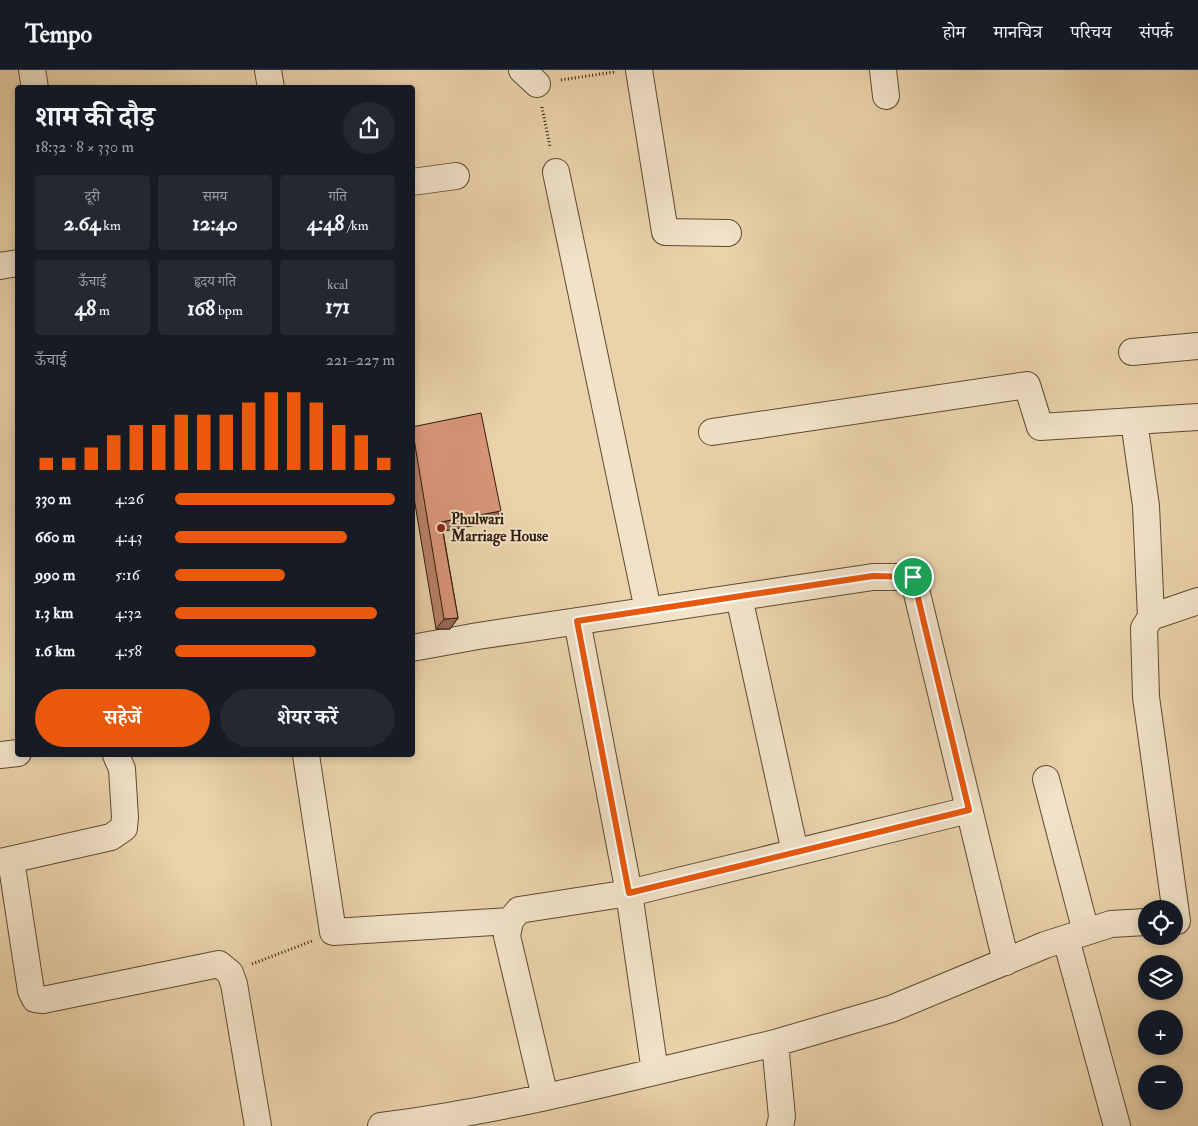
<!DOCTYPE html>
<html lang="hi">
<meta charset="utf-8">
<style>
:root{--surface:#171b24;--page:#242831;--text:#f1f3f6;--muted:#9ea1a6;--line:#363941;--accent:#ea580c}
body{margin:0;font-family:"IM FELL Double Pica","Noto Serif Devanagari",serif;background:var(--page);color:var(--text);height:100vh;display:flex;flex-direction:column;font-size:19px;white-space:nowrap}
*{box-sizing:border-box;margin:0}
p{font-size:16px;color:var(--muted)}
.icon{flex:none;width:28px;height:28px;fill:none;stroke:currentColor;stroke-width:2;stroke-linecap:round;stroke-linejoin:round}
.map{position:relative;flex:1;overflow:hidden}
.details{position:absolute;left:15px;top:15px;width:400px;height:672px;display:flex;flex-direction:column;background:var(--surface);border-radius:5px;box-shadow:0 2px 8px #0003}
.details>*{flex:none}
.tools{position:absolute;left:1138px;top:830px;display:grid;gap:10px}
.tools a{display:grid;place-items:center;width:45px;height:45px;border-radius:50%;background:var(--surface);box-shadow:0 2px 8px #0003;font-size:25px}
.pin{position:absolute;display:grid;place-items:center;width:42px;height:42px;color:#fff;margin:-21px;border:2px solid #fff;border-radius:50%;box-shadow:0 1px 5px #0007}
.round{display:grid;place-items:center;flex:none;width:52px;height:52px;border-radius:26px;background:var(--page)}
.overview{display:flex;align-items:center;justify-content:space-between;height:85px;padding:0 20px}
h1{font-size:28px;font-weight:700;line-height:38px}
.figures{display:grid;grid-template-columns:repeat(3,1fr);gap:8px;height:85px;padding:5px 20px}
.figures div{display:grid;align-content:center;border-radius:5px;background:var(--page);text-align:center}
.figures b{font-size:21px;font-weight:700}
.figures small{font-size:14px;font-weight:400}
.figures p{font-size:14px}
.chart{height:140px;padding:10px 20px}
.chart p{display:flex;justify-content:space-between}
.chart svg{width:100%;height:90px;margin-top:5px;stroke:var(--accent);stroke-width:6}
.action{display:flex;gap:10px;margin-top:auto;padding:10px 20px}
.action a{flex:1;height:58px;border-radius:30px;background:var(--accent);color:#fff;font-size:20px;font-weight:700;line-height:58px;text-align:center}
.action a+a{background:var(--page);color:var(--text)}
ul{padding:0 20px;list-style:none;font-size:16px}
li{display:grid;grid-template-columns:80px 60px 1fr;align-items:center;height:38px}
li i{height:12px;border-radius:6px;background:var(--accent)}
header{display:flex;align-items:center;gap:30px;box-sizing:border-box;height:70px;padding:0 25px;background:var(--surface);border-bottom:1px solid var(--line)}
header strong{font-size:24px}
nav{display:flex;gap:28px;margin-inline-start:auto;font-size:18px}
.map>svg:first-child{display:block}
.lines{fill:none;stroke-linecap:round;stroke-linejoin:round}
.street-casing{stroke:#5e4a32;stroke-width:28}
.path{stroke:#2f1c0a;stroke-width:3;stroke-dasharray:1 2.5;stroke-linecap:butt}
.street{stroke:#f1e2c8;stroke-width:26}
.wall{fill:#b98067;stroke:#2f1c0a}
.shaded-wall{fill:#966854;stroke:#2f1c0a}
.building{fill:#d79578;stroke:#2f1c0a}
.route-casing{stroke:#fff;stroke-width:10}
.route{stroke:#ea580c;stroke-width:6}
.poi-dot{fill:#8f2418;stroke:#f1e2c8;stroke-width:2}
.labels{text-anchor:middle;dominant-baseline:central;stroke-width:4;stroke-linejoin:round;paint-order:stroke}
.poi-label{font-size:15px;font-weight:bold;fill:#2f1c0a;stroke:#f1e2c8;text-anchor:start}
</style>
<header>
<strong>Tempo</strong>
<nav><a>होम</a><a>मानचित्र</a><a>परिचय</a><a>संपर्क</a></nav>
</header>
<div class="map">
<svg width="1198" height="1056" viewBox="0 0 1198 1056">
<rect width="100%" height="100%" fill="#ead2aa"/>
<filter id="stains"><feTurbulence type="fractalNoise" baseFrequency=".004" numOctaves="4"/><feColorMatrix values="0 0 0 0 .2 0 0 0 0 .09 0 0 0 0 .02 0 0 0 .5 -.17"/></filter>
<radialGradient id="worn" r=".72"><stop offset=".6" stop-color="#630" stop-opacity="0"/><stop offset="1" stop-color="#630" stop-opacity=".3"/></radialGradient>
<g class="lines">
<g class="street-casing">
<path id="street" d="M32,0L35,18
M268,0L271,18
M522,0L537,14
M639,0L665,162L728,163
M883,0L886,26
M556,102L648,540
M412,112L456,106
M0,196L18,193
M1132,282L1198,276
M1134,351L1198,347
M712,362L1027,315L1040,357L1134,351L1146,436L1151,547
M739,527L795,782
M577,551L629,823L655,1002
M412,578L478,566L873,507H913L1006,892
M0,685L18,683
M306,685L333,862L510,851
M1046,709L1086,862
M11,790L31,921L35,929L43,930L219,894L230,903L234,914L258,1056
M0,792L111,767L124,758L125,747L122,699L116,685
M1177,851L1146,627L1144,558L1151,547L1198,531
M1066,869L1117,1056
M545,1027L507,866L510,851L519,840L629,823L969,740
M381,1056C514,1039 644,1004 775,973
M780,1056L782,1047L775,973L891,939L1045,875L1111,854L1146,852"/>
</g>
<path class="path" d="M561,10L614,2
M542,37L550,77
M252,894L312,871"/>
<use href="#street" class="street"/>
</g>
<path class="wall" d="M412,357L501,441L493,452L443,461L458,548L450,559H436L412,416Z"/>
<path class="shaded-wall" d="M501,441L493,452L433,463L441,452Z
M458,548L450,559H436L444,549Z"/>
<path class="building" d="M481,343L501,441L441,452L458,548L444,549L412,357Z"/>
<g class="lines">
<g class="route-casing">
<path id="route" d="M873,506L913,507L969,740L629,823L577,551Z"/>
</g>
<use href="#route" class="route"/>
</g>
<circle class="poi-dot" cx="441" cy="458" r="5"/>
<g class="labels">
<g class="poi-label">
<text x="451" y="449">Phulwari<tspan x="451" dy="17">Marriage House</tspan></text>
</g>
</g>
<rect width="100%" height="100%" filter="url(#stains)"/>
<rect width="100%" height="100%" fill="url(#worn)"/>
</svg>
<div class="tools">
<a><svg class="icon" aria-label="locate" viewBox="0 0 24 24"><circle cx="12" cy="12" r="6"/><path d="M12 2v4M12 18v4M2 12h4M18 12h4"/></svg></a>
<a><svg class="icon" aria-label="layers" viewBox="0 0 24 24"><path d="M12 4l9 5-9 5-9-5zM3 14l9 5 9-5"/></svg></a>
<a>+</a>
<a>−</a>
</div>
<div class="pin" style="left:913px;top:507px;background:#1e9e55"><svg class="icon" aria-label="arrive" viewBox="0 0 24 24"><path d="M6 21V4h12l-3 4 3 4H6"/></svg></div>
<section class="details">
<div class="overview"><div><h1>शाम की दौड़</h1><p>18:32 · 8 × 330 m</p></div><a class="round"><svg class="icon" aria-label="share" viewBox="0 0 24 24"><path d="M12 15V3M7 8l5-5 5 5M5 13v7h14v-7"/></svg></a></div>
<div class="figures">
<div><p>दूरी</p><b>2.64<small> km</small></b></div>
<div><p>समय</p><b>12:40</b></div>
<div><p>गति</p><b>4:48<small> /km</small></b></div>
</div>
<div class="figures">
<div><p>ऊँचाई</p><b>48<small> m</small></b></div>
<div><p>हृदय गति</p><b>168<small> bpm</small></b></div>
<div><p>kcal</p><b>171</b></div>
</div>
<div class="chart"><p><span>ऊँचाई</span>221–227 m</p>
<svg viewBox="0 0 160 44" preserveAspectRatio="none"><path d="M5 44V38M15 44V38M25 44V33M35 44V27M45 44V22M55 44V22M65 44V17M75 44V17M85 44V17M95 44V11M105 44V6M115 44V6M125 44V11M135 44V22M145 44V27M155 44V38"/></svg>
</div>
<ul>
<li><b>330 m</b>4:26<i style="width:100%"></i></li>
<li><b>660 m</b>4:43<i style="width:78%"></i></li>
<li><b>990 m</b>5:16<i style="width:50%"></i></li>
<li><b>1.3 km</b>4:32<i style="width:92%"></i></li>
<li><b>1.6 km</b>4:58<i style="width:64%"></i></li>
</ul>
<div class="action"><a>सहेजें</a><a>शेयर करें</a></div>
</section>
</div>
